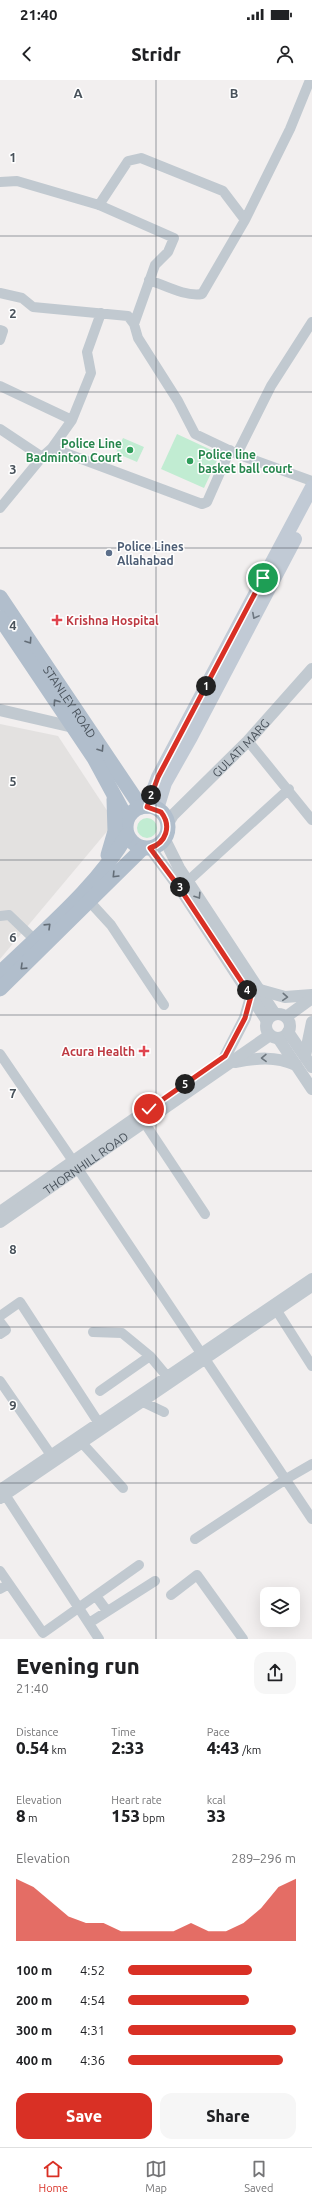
<!DOCTYPE html>
<meta charset="utf-8">
<style>
:root{--surface:#fff;--page:#f6f6f6;--text:#202124;--muted:#757577;--line:#e0e0e0;--accent:#d93025}
body{margin:0;font-family:Ubuntu,sans-serif;background:var(--page);color:var(--text);height:100vh;display:flex;flex-direction:column;font-size:15px;white-space:nowrap}
*{box-sizing:border-box;margin:0}
p{font-size:13px;color:var(--muted)}
.icon{flex:none;width:22px;height:22px;fill:none;stroke:currentColor;stroke-width:2;stroke-linecap:round;stroke-linejoin:round}
.map{position:relative;height:1559px;overflow:hidden}
.drawer{display:flex;flex-direction:column;background:var(--surface);flex:1}
.drawer>*{flex:none}
.fabs{position:absolute;left:260px;top:1507px;display:grid;gap:8px}
.fabs a{display:grid;place-items:center;width:40px;height:40px;border-radius:8px;background:var(--surface);box-shadow:0 4px 16px #0002;font-size:20px}
.pin{position:absolute;display:grid;place-items:center;width:34px;height:34px;color:#fff;margin:-17px;border:2px solid #fff;border-radius:50%;box-shadow:0 1px 4px #0007}
.km{position:absolute;width:20px;height:20px;margin:-10px;border-radius:50%;background:#222;color:#fff;font-size:11px;line-height:20px;text-align:center}
.round{display:grid;place-items:center;flex:none;width:42px;height:42px;border-radius:12px;background:var(--page)}
.summary{display:flex;align-items:center;justify-content:space-between;height:68px;padding:0 16px}
h1{font-size:22px;font-weight:800;line-height:30px}
.figures{display:grid;grid-template-columns:repeat(3,1fr);gap:6px;height:68px;padding:4px 16px}
.figures div{display:grid;align-content:center}
.figures b{font-size:17px;font-weight:800}
.figures small{font-size:11px;font-weight:400}
.figures p{font-size:11px}
.chart{height:112px;padding:8px 16px}
.chart p{display:flex;justify-content:space-between}
.chart svg{width:100%;height:72px;margin-top:4px;fill:var(--accent);opacity:.7}
.cta{display:flex;gap:8px;margin-top:auto;padding:8px 16px}
.cta a{flex:1;height:46px;border-radius:12px;background:var(--accent);color:#fff;font-size:16px;font-weight:800;line-height:46px;text-align:center}
.cta a+a{background:var(--page);color:var(--text)}
ul{padding:0 16px;list-style:none;font-size:13px}
li{display:grid;grid-template-columns:64px 48px 1fr;align-items:center;height:30px}
li i{height:10px;border-radius:5px;background:var(--accent)}
.status{display:flex;justify-content:space-between;align-items:center;height:28px;padding:0 20px;background:var(--surface);direction:ltr}
.status svg{height:11px;fill:currentColor}
header{display:flex;justify-content:space-between;align-items:center;height:52px;padding:0 16px;background:var(--surface);font-size:18px;font-weight:800}
.tabs{display:flex;justify-content:space-around;align-items:center;height:56px;border-top:1px solid var(--line);background:var(--surface);font-size:11px;color:var(--muted)}
.tabs a{display:grid;justify-items:center;gap:2px}
.tabs .selected{color:var(--accent)}
.map>svg:first-child{display:block}
.education{fill:#e3e1e0}
.green{fill:#c1ecd2}
.lines{fill:none;stroke-linecap:round;stroke-linejoin:round}
.minor{stroke:#c1c9d0;stroke-width:10}
.tertiary{stroke:#c1c9d0;stroke-width:12}
.secondary{stroke:#c1cad5;stroke-width:14}
.primary{stroke:#b1becc;stroke-width:15}
.oneway{stroke:#6d7680}
.oneway2{stroke:#636d77}
.oneway3{stroke:#6d767e}
.route-casing{stroke:#fff;stroke-width:8}
.route{stroke:#d93025;stroke-width:5}
.grid{fill:none;stroke:#49525b;stroke-width:1;stroke-opacity:0.55}
.leisure-dot{fill:#2e9e5b;stroke:#fff;stroke-width:1.5}
.service-dot{fill:#5c6f8a;stroke:#fff;stroke-width:1.5}
.health-dot{fill:#e0444e;stroke:#fff;stroke-width:1.5}
.labels{text-anchor:middle;dominant-baseline:central;stroke-width:3;stroke-linejoin:round;paint-order:stroke}
.leisure-label{font-size:12px;font-weight:bold;fill:#27864d;stroke:#fff;text-anchor:end}
.service-label{font-size:12px;font-weight:bold;fill:#4e5e75;stroke:#fff;text-anchor:start}
.health-label{font-size:12px;font-weight:bold;fill:#be3a42;stroke:#fff;text-anchor:start}
.street-label{font-size:12px;fill:#49525b;stroke:#fff}
.grid-label{font-size:13px;text-anchor:middle;font-weight:bold;fill:#49525b;stroke:#fff;stroke-width:3;stroke-linejoin:round;paint-order:stroke}
</style>
<div class="status"><b>21:40</b><svg viewBox="0 0 49 12"><path d="M0 12V9h3v3zM5 12V6h3v6zM10 12V3h3v9zM15 12V0h3v12zM26 1h20v11H26zM47 4h2v5h-2z"/></svg></div>
<header><svg class="icon" aria-label="back" viewBox="0 0 24 24"><path d="M15 5l-7 7 7 7"/></svg>Stridr<svg class="icon" aria-label="person" viewBox="0 0 24 24"><circle cx="12" cy="8" r="4"/><path d="M4 21q1-7 8-7t8 7"/></svg></header>
<div class="map">
<svg width="312" height="1559" viewBox="0 0 312 1559">
<rect width="100%" height="100%" fill="#f2efef"/>
<path class="education" d="M0,644L58,656L108,732L109,749L0,879Z"/>
<path class="green" d="M177,354L220,374L204,408L161,389Z
M123,358L144,367L137,382L116,373Z
M137 748a10 10 0 1 1 20 0a10 10 0 1 1-20 0Z"/>
<g class="lines">
<path class="minor" d="M0,102L17,101L99,125L174,158L168,172L155,185L134,244
M99,125L128,81L141,78L223,111L245,140
M149,200C164,205 186,217 202,214L245,140L290,49L310,0
M0,213L22,218L33,227L128,236L134,244L138,258L178,321L195,354L237,374L312,401
M0,250L3,251L0,260
M0,306L72,340
M0,349L42,377
M52,368L202,424L207,422L230,370
M237,374L271,306L312,242
M0,428L42,377L52,368L72,340L91,293L87,272L101,233
M248,661L312,740
M188,801L289,709
M89,821L111,845L164,925
M0,836L9,835L34,859
M0,974L73,1081
M144,1042L205,1134
M78,1089L312,1439
M277,1231L312,1286
M0,1236L20,1222L102,1348
M0,1242L6,1250L0,1254
M93,1252L122,1253L150,1276L171,1301
M0,1301L51,1375
M100,1311L150,1276
M143,1322L164,1332
M82,1363L123,1408
M0,1409L312,1198
M2,1410L99,1559
M0,1419L312,1207
M195,1459L286,1399L312,1384
M0,1491L43,1553L139,1485
M0,1509L9,1504
M171,1515L197,1495L243,1559
M96,1516L107,1531
M89,1543L155,1501"/>
<g class="tertiary">
<path d="M0,630L73,647"/>
<path id="s1" d="M167,745L173,735L248,661L312,589"/>
<path d="M164,758L179,788L275,934"/>
<path d="M150,768L179,807L267,941"/>
<path d="M260,910L285,917L312,915"/>
<circle cx="278" cy="946" r="12"/>
<path d="M286,937L312,918"/>
<path d="M288,952L312,987"/>
<path d="M278,958L312,1009"/>
<path d="M305,976L312,942"/>
<path d="M225,977L245,938L251,917"/>
<path d="M235,982C257,978 275,976 296,985"/>
<path d="M0,1132L137,1037"/>
<path id="s2" d="M0,1142L270,955"/>
</g>
<path class="secondary" d="M147,727L158,697L312,407
M157,729L165,703L191,657L295,459"/>
<g class="primary">
<path id="s3" d="M0,517L141,727"/>
<path d="M0,538L94,678L127,739"/>
<circle cx="147" cy="747" r="21"/>
<path d="M108,775L115,751L114,719"/>
<path d="M0,893C45,849 95,809 127,755"/>
<path d="M0,909L143,768"/>
</g>
</g>
<defs><path id="oneway-chevron" d="M-2-3.5L2.5 0L-2 3.5" fill="none" stroke-width="1.6" stroke-linecap="round" stroke-linejoin="round"/></defs>
<use class="oneway" href="#oneway-chevron" transform="translate(255 536) rotate(118)"/>
<g class="oneway2">
<use href="#oneway-chevron" transform="translate(29 561) rotate(56)"/>
<use href="#oneway-chevron" transform="translate(56 622) rotate(-124)"/>
<use href="#oneway-chevron" transform="translate(101 669) rotate(57)"/>
<use href="#oneway-chevron" transform="translate(115 795) rotate(134)"/>
<use href="#oneway-chevron" transform="translate(48 846) rotate(-44)"/>
<use href="#oneway-chevron" transform="translate(23 887) rotate(136)"/>
</g>
<g class="oneway3">
<use href="#oneway-chevron" transform="translate(198 816) rotate(57)"/>
<use href="#oneway-chevron" transform="translate(285 917) rotate(4)"/>
<use href="#oneway-chevron" transform="translate(264 978) rotate(179)"/>
</g>
<g class="lines">
<g class="route-casing">
<path id="route" d="M149,1029L225,976L245,938L251,916L179,807L150,768C166,763 172,746 161,732L147,727L158,697L263,498"/>
</g>
<use href="#route" class="route"/>
</g>
<path class="grid" d="M156,0V1559M0,156H312M0,312H312M0,468H312M0,624H312M0,780H312M0,935H312M0,1091H312M0,1247H312M0,1403H312"/>
<g class="leisure-dot">
<circle cx="130" cy="370" r="4"/>
<circle cx="190" cy="381" r="4"/>
</g>
<circle class="service-dot" cx="109" cy="473" r="4"/>
<g class="health-dot">
<path d="M55 534h4v4h4v4h-4v4h-4v-4h-4v-4h4z"/>
<path d="M142 965h4v4h4v4h-4v4h-4v-4h-4v-4h4z"/>
</g>
<g class="labels">
<g class="leisure-label">
<text x="122" y="363">Police Line<tspan x="122" dy="14">Badminton Court</tspan></text>
<text x="198" y="374" text-anchor="start">Police line<tspan x="198" dy="14">basket ball court</tspan></text>
</g>
<g class="service-label">
<text x="117" y="466">Police Lines<tspan x="117" dy="14">Allahabad</tspan></text>
</g>
<g class="health-label">
<text x="66" y="540">Krishna Hospital</text>
<text x="135" y="971" text-anchor="end">Acura Health</text>
</g>
<g class="street-label">
<text stroke="none"><textPath href="#s3" startOffset="126">STANLEY ROAD</textPath></text>
<text stroke="none"><textPath href="#s1" startOffset="107">GULATI MARG</textPath></text>
<text stroke="none"><textPath href="#s2" startOffset="104">THORNHILL ROAD</textPath></text>
</g>
</g>
<g class="grid-label">
<text x="78" y="18">A</text>
<text x="234" y="18">B</text>
<text x="13" y="82">1</text>
<text x="13" y="238">2</text>
<text x="13" y="394">3</text>
<text x="13" y="550">4</text>
<text x="13" y="706">5</text>
<text x="13" y="862">6</text>
<text x="13" y="1018">7</text>
<text x="13" y="1174">8</text>
<text x="13" y="1330">9</text>
</g>
</svg>
<div class="fabs">
<a><svg class="icon" aria-label="layers" viewBox="0 0 24 24"><path d="M12 4l9 5-9 5-9-5zM3 14l9 5 9-5"/></svg></a>
</div>
<div class="pin" style="left:263px;top:498px;background:#1e9e55"><svg class="icon" aria-label="arrive" viewBox="0 0 24 24"><path d="M6 21V4h12l-3 4 3 4H6"/></svg></div>
<div class="pin" style="left:149px;top:1029px;background:#d93025"><svg class="icon" aria-label="check" viewBox="0 0 24 24"><path d="M5 12l5 5 9-10"/></svg></div>
<b class="km" style="left:206px;top:606px">1</b>
<b class="km" style="left:151px;top:715px">2</b>
<b class="km" style="left:180px;top:807px">3</b>
<b class="km" style="left:247px;top:910px">4</b>
<b class="km" style="left:185px;top:1004px">5</b>
</div>
<section class="drawer">
<div class="summary"><div><h1>Evening run</h1><p>21:40</p></div><a class="round"><svg class="icon" aria-label="share" viewBox="0 0 24 24"><path d="M12 15V3M7 8l5-5 5 5M5 13v7h14v-7"/></svg></a></div>
<div class="figures">
<div><p>Distance</p><b>0.54<small> km</small></b></div>
<div><p>Time</p><b>2:33</b></div>
<div><p>Pace</p><b>4:43<small> /km</small></b></div>
</div>
<div class="figures">
<div><p>Elevation</p><b>8<small> m</small></b></div>
<div><p>Heart rate</p><b>153<small> bpm</small></b></div>
<div><p>kcal</p><b>33</b></div>
</div>
<div class="chart"><p><span>Elevation</span>289–296 m</p>
<svg viewBox="0 0 160 44" preserveAspectRatio="none"><path d="M0 44V6L10 11L20 20L30 29L40 33L50 33L60 38L70 38L80 38L90 38L100 33L110 38L120 38L130 33L140 24L150 11L160 6V44z"/></svg>
</div>
<ul>
<li><b>100 m</b>4:52<i style="width:74%"></i></li>
<li><b>200 m</b>4:54<i style="width:72%"></i></li>
<li><b>300 m</b>4:31<i style="width:100%"></i></li>
<li><b>400 m</b>4:36<i style="width:92%"></i></li>
</ul>
<div class="cta"><a>Save</a><a>Share</a></div>
</section>
<nav class="tabs">
<a class="selected"><svg class="icon" aria-label="home" viewBox="0 0 24 24"><path d="M3 11l9-7 9 7M6 9v11h12V9"/></svg>Home</a>
<a><svg class="icon" aria-label="map" viewBox="0 0 24 24"><path d="M3 6l6-2 6 2 6-2v14l-6 2-6-2-6 2zM9 4v14M15 6v14"/></svg>Map</a>
<a><svg class="icon" aria-label="saved" viewBox="0 0 24 24"><path d="M7 4h10v16l-5-4-5 4z"/></svg>Saved</a>
</nav>
